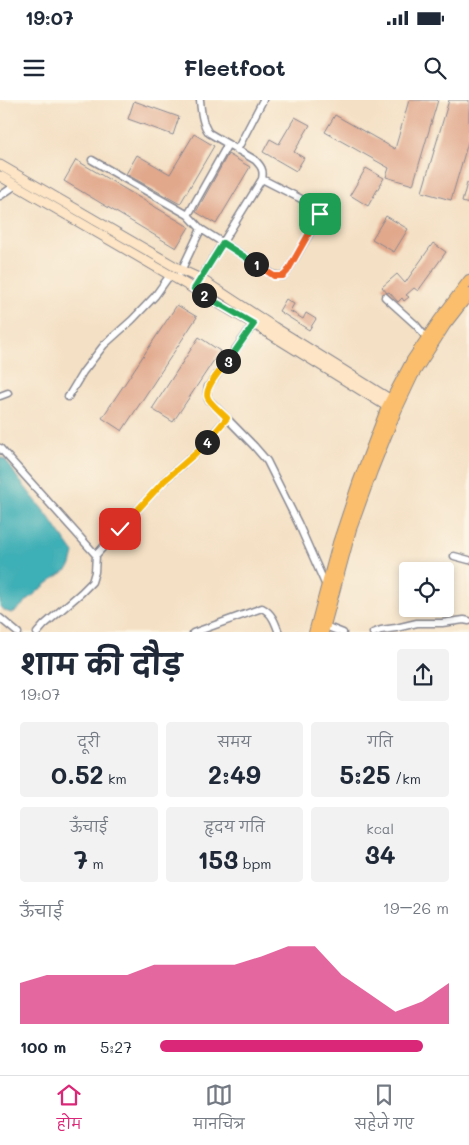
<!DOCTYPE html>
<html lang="hi">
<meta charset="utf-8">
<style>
:root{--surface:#fff;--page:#f2f2f3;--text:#1f2937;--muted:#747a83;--line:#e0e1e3;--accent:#db2777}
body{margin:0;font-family:Mali,"Playpen Sans Deva",sans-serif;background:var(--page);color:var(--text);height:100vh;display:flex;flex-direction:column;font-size:19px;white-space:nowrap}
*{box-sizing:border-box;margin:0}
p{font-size:16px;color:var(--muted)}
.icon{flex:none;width:28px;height:28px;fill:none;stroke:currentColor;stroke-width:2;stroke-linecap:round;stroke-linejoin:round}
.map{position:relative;height:532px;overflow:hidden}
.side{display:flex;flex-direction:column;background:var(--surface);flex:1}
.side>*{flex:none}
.buttons{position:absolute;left:399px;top:462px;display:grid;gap:10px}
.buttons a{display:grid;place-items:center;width:55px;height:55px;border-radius:5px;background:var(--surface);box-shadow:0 2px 8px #0003;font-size:25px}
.pin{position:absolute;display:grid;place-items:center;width:42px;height:42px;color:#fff;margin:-21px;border-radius:10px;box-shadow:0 2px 8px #0006}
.km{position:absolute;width:25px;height:25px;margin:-12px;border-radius:50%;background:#222;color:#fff;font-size:14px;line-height:25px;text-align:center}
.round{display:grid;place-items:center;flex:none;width:52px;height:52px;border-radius:5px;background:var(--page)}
.headline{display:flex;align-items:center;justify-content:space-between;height:85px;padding:0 20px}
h1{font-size:28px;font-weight:700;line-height:38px}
.figures{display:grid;grid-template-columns:repeat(3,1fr);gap:8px;height:85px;padding:5px 20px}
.figures div{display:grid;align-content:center;border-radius:5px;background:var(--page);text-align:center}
.figures b{font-size:25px;font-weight:700}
.figures small{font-size:14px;font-weight:400}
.figures p{font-size:14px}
.chart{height:140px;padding:10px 20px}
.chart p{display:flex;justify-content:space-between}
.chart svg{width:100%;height:90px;margin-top:5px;fill:var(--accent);opacity:.7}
ul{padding:0 20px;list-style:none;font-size:16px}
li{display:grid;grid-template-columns:80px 60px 1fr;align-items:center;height:38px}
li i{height:12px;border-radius:6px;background:var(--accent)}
.status{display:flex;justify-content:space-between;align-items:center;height:35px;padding:0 25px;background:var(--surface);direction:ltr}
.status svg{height:14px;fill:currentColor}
header{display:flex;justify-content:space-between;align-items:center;height:65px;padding:0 20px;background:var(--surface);font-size:22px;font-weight:700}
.menu{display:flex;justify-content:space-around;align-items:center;height:70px;border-top:1px solid var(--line);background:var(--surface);font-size:14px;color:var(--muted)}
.menu a{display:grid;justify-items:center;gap:2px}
.menu .selected{color:var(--accent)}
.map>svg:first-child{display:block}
.water{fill:#3eafb6;stroke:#2c6f8a}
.building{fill:#e1a88c}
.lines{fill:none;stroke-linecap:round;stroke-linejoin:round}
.street-casing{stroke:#888891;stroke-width:9}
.secondary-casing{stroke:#888891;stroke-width:11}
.primary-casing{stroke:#888891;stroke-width:12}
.street{stroke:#fff;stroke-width:6}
.secondary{stroke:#fde5c5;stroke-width:9}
.primary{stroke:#fabe6d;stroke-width:10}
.split-1-casing{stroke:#fff;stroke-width:10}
.split-2-casing{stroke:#fff;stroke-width:10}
.split-3-casing{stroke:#fff;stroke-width:10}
.split-4-casing{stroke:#fff;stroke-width:10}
.split-5-casing{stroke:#fff;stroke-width:10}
.split-1{stroke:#f0652b;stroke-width:6}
.split-2{stroke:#22a559;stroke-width:6}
.split-3{stroke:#22a559;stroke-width:6}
.split-4{stroke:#f5b400;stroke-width:6}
.split-5{stroke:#f5b400;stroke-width:6}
</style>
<div class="status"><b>19:07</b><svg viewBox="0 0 49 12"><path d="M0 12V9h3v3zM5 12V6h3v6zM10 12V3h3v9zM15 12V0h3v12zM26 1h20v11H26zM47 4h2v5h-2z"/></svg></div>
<header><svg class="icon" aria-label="menu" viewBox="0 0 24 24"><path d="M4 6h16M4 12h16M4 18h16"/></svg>Fleetfoot<svg class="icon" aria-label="search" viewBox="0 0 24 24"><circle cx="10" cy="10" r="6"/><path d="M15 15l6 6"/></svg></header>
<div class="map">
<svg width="469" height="533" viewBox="0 0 469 533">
<rect width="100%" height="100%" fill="#fcf5e5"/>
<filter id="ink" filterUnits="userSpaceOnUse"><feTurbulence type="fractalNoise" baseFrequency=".02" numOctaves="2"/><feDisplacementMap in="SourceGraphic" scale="10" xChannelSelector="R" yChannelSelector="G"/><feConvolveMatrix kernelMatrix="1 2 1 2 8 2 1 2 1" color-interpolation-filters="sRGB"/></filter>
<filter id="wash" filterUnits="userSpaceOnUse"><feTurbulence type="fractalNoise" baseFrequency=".0096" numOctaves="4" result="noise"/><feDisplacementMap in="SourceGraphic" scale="20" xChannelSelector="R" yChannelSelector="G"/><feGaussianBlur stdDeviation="1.12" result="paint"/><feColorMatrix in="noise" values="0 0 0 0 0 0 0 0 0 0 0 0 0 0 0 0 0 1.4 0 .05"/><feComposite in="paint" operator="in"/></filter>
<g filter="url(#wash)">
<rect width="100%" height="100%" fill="#f4e0c4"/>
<path class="water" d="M0,357L6,360L17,377L51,420L57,429L74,453L71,465L67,470L53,479L31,497L16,511L11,513L5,511L0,506Z"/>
<g id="blocks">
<path class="building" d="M409,0H438L413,85L386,77L389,68L325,32L335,15L395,49Z
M449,0H469V39L451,100L422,92Z
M134,1L179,17L173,35L128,19Z
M295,17L310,25L294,52L304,58L296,71L263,52L270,39L279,44Z
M194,34L214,46L180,104L126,74L137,55L170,74Z
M228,54L250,67L216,124L196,112Z
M76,60L189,127L176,148L64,81Z
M366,68L384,78L368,106L350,95Z
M467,83H469V104L462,102Z
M386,116L408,129L394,152L372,139Z
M433,143L446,152L418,191L414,188L406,195L409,197L404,201L402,198L398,202L389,192L387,193L382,187L397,174L405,183Z
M286,199L294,204L290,211L303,219L306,213L316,219L309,230L279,211Z
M177,205L197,217L122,331L102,318Z
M199,237L220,251L173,322L152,309Z"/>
</g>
</g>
<g filter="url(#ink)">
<use href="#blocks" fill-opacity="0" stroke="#888891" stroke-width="1"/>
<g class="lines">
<g class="street-casing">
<path id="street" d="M200,0C201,11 202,24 209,33L255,60C261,66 264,70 262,79
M237,50L263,0
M92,60L188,115
M0,96L16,85
M180,173L201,129L188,115L228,44
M194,189L262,79L315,106L320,111L321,114L287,172L283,176L274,175L201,129
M385,197L416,225L428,240
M254,224L208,287L207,293L208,299L254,346L267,361L298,423L326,486
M0,296L8,293
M68,297L83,272L104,245L132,220L155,196L170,175
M0,348L96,455
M454,456L469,460
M0,518L18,533
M325,526L343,533
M37,533L44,525L81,493L92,482L95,472L96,455L164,381L196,353L227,318
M193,533L262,508C272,513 275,522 279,533
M373,533L381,530L396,528L417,523H442L464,520L469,521"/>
</g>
<g class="secondary-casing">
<path id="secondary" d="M0,65L181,170L201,179L274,227L396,303
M0,76L254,224L393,310"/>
</g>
<g class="primary-casing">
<path id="primary" d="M314,533L338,443L358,383L387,307L412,260L439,220L469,180
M323,533L351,429L372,371L396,311L413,275L445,225L469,194"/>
</g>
<use href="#street" class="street"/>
<use href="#secondary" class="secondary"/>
<use href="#primary" class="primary"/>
</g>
</g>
<g class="lines" filter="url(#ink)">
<g class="split-1-casing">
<path id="split-1" d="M256,164L274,176H283L287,172L320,114"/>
</g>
<g class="split-2-casing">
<path id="split-2" d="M204,195L194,189L223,143L256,164"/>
</g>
<g class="split-3-casing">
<path id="split-3" d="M204,195L254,224L228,261"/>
</g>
<g class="split-4-casing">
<path id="split-4" d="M207,342L227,318C223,314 210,303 208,298C203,289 222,268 228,261"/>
</g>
<g class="split-5-casing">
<path id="split-5" d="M120,429L164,381L196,353L207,342"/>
</g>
<use href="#split-1" class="split-1"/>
<use href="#split-2" class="split-2"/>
<use href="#split-3" class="split-3"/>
<use href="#split-4" class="split-4"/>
<use href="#split-5" class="split-5"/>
</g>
</svg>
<div class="buttons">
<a><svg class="icon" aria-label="locate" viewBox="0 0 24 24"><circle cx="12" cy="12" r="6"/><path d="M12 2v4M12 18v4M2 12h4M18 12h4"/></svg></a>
</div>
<div class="pin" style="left:320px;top:114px;background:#1e9e55"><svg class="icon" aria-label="arrive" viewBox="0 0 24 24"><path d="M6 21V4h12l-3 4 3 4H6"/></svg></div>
<div class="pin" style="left:120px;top:429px;background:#d93025"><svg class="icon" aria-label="check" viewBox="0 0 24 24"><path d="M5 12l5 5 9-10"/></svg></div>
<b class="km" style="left:256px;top:164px">1</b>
<b class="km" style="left:204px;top:195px">2</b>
<b class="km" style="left:228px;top:261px">3</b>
<b class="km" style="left:207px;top:342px">4</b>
</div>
<section class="side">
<div class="headline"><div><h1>शाम की दौड़</h1><p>19:07</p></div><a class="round"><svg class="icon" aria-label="share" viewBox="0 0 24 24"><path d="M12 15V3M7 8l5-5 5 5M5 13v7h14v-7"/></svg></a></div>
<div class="figures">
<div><p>दूरी</p><b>0.52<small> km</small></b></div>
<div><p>समय</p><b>2:49</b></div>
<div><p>गति</p><b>5:25<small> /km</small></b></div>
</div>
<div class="figures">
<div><p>ऊँचाई</p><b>7<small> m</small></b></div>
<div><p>हृदय गति</p><b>153<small> bpm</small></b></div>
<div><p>kcal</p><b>34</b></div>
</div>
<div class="chart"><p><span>ऊँचाई</span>19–26 m</p>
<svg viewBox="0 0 160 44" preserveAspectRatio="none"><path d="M0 44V24L10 20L20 20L30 20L40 20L50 15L60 15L70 15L80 15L90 11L100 6L110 6L120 20L130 29L140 38L150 33L160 24V44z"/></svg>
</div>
<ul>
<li><b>100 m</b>5:27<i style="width:91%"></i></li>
</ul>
</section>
<nav class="menu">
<a class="selected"><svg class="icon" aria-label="home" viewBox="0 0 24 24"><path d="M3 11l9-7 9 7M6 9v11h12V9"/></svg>होम</a>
<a><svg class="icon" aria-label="map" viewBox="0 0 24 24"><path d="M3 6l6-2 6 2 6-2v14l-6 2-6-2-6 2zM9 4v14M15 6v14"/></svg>मानचित्र</a>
<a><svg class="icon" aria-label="saved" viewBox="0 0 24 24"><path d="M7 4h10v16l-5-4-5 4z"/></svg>सहेजे गए</a>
</nav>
